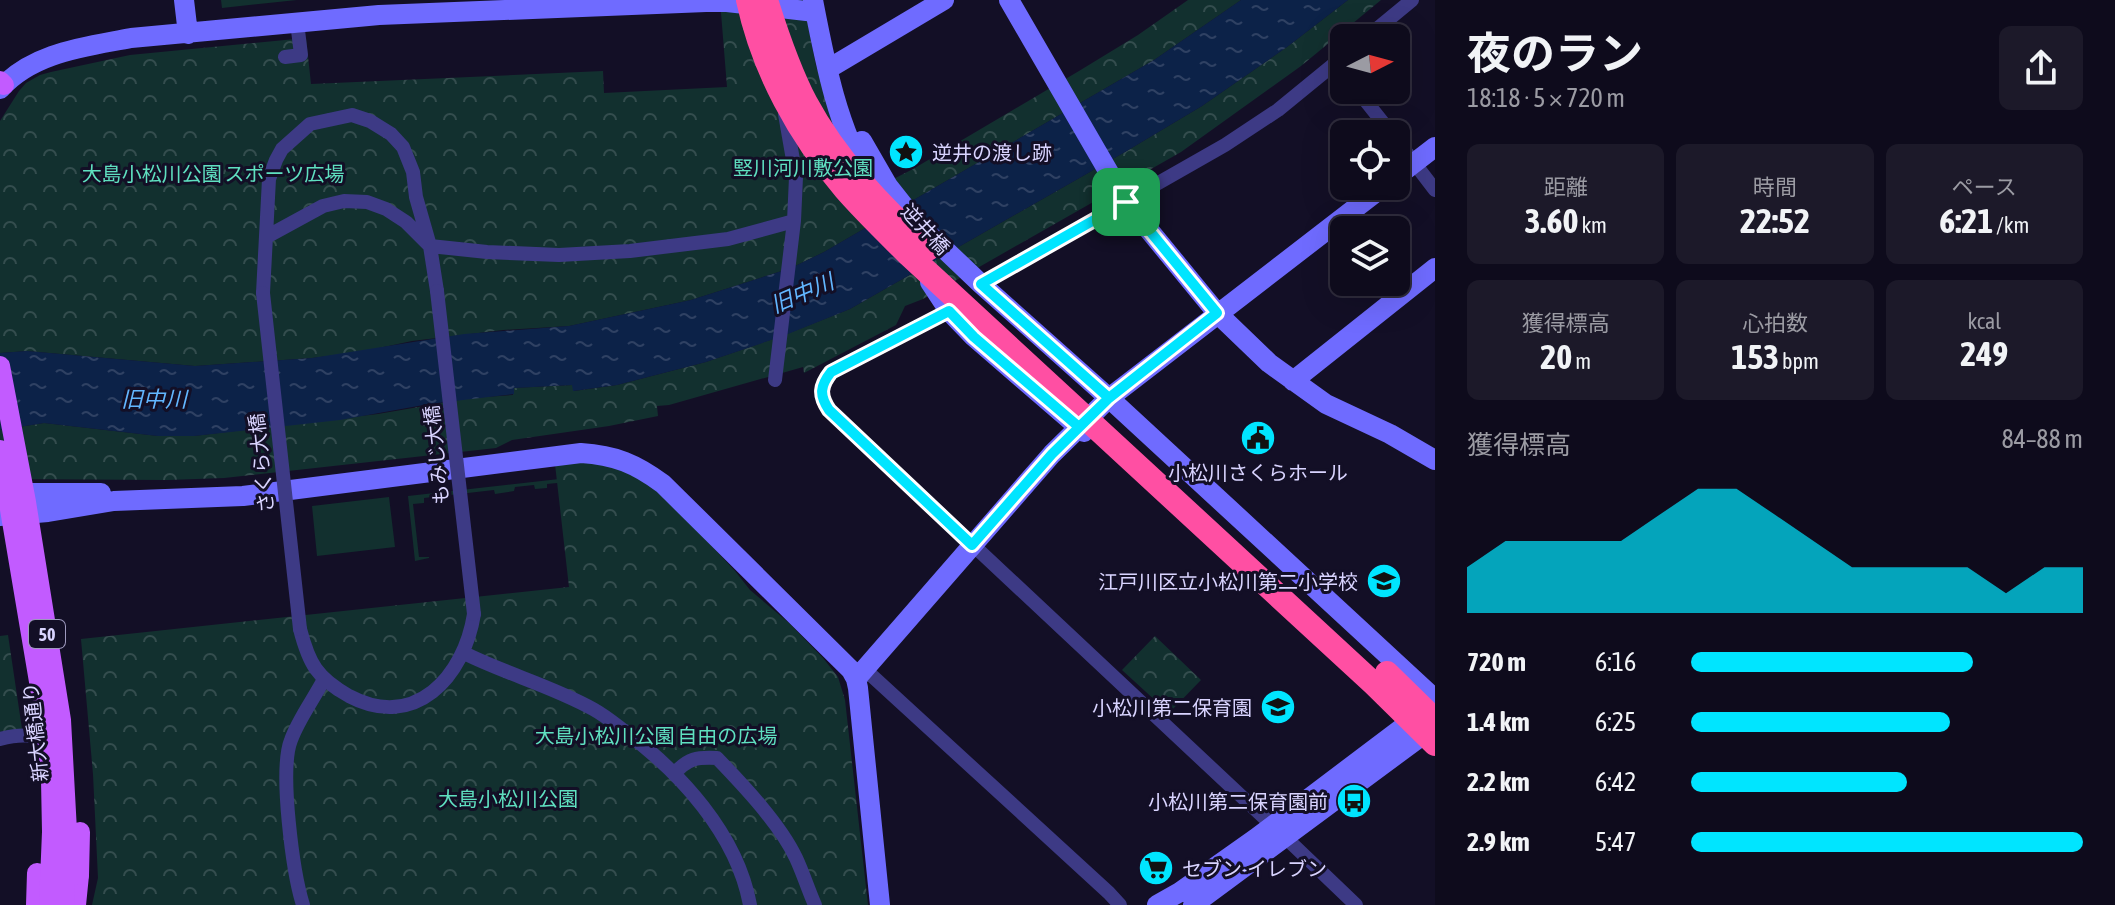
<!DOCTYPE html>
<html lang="ja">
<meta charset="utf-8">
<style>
:root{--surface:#0e0b1c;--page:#1c1929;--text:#f1f3f6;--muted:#9b9ba3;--line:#2e2b3b;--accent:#00e5ff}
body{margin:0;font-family:"Asap Condensed","Noto Sans JP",sans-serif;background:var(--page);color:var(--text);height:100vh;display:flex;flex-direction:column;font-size:30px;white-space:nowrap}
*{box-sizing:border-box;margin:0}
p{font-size:26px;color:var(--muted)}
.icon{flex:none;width:44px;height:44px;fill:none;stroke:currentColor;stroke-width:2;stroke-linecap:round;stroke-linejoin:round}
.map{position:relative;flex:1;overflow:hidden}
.sheet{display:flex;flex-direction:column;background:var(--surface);width:680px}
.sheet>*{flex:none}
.needle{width:52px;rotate:84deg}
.buttons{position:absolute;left:1330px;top:24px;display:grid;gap:16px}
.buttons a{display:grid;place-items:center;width:80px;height:80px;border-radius:12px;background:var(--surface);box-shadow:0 8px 32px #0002,0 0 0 2px var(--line);font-size:40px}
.pin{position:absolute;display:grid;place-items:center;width:68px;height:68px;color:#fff;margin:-34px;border-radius:16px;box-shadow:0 4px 12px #0006}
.round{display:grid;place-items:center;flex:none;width:84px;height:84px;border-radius:12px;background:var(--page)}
.headline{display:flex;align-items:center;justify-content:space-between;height:136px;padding:0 32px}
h1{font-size:44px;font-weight:700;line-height:60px}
.stats{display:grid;grid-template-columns:repeat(3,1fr);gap:12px;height:136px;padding:8px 32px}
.stats div{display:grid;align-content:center;border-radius:12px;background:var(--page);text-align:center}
.stats b{font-size:34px;font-weight:700}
.stats small{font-size:22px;font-weight:400}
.stats p{font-size:22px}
.chart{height:224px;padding:16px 32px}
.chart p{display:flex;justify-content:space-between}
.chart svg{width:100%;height:144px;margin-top:8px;fill:var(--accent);opacity:.7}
ul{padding:0 32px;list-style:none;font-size:26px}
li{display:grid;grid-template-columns:128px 96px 1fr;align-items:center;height:60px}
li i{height:20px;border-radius:10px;background:var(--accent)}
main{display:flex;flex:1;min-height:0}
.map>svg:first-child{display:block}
.grass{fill:#12302f}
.park{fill:url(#park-crowns)}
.water{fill:url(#water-ripples)}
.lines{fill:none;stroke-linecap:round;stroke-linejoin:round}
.street{stroke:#3d3a85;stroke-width:14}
.secondary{stroke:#6f6bff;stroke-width:20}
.primary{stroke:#c25bff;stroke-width:20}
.street-bridge{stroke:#3d3a85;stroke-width:14}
.primary-bridge{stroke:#c25bff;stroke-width:20}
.highway-bridge{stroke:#ff4fa3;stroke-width:24}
.route-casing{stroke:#fff;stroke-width:16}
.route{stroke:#00e5ff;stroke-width:10}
.labels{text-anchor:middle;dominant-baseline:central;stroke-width:6;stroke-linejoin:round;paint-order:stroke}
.shield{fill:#130f26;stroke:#9e99be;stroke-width:2}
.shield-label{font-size:18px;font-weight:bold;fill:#d9d4ff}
.poi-label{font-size:20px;fill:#d9d4ff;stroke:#130f26;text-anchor:end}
.park-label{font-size:20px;fill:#5fe0c0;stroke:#130f26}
.street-label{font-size:20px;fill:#d9d4ff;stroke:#130f26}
.water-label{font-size:22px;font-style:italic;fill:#62b6ff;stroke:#130f26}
</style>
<main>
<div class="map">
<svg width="1435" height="905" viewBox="0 0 1435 905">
<defs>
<pattern id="park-crowns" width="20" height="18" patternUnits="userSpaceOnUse" patternTransform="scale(2)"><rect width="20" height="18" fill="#12302f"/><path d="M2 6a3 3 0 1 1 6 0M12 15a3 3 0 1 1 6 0" fill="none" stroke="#344d4e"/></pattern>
<pattern id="water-ripples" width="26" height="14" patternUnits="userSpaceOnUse" patternTransform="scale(2)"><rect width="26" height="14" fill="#0c2248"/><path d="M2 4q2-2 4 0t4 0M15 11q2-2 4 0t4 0" fill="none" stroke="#2f4163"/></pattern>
</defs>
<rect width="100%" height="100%" fill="#130f26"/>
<path class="grass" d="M221,0H297L222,8Z
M568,478L557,483L547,484V488L535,489L534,485L515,487L514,491L495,494L494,490L424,498V503L413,504L419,557H429V558L415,561L408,496Z
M389,497L395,547L317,556L312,506Z"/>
<path class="park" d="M720,0H803L816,66L825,92L872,190L913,169L1079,71L1138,35L1188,0H1241L1154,60L824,252L791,268L691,300L569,326L503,330L412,341L360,352L312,358L195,366L27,351L0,353V121L19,91L26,83L40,75L51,72L130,55L306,38L311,84L603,71L604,93L727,87Z
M1348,0H1381L1301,66L1181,152L923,299L905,306L896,325L804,373L803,367L669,405L657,406L658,416L609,426L512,440L496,448L224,478L168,480L0,479V430L44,423L158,436H194L378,414L471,398L513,395V388L573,385L574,391L617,385L706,362L782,336L850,309L1125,152L1202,106L1287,47Z
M583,461L606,464L636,475L661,492L735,571L750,590L789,623L823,658L838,677L845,700L868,905H92L98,878L93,774L81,639L569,587L555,464Z
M8,635L22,729L0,732V636Z
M1155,636L1201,680L1169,713L1122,670Z"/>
<path class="water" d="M1241,0H1348L1287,47L1202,106L1125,152L850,309L783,336L706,362L617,385L573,391L572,385L514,388V394L429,404L340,420L194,436H158L44,423L0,430V353L27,351L195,366L312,358L464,334L569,326L691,300L791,268L824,252L1154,60Z"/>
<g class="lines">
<path class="street" d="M1366,38L1412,0
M285,57L301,55L297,22
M1357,90L1392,134
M1396,139L1435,190
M268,236L323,206L344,201L367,202L386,209L406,222L430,246L437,291
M981,284L1225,145L1278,110L1344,56
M263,293L269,179L276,160L282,149L310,124L352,115L370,121L391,134L403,147L413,172L416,197L430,246L487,252L559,255L630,251L728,239L794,221
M949,311L831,372C820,386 819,395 829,410L1273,826
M775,380L794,221L796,177L785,114
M300,629C309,664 317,678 349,696C415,731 464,677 474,614
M464,653C506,674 552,686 593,709C604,715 614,723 623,730C680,772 737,834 750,905
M856,678L870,674L1109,893L1120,905
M0,739C20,734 32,734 51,742V745
M674,774C688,758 697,757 717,758C743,785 780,824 796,858C803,873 808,889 815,905
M1286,838L1356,905
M303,905C293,873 279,770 291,740C298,720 313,700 323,681"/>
<path class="secondary" d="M184,0L188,34
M813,0C825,62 837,127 870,182
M1009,0L1126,202L1217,313L1269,363L1326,404L1390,434L1435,460
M828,69L944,0
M0,89C33,52 85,47 131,38L379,15L706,2H727L815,12
M862,141L888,186L918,224L981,284L1109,398L1435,699
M1396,177L1435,147
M930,282L949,311L974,337L1084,432
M1293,381L1435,268
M9,493H101
M0,516L48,512L114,501L243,496L581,453C615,455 636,464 663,484L851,670L856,679L858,688L880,905
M856,679L1052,454L1109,398L1384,186
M1157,905L1180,892L1255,839L1422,713
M1193,905L1435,726"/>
<path class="primary" d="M0,81L4,85
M36,905L37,873
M76,905L79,875"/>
<path class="street-bridge" d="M437,291L474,614
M263,293L300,629"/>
<path class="primary-bridge" d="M0,366L26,502L61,720L67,831L64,905
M0,450L46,723L51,780L52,832L49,905
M79,875L80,832"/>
<path class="highway-bridge" d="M748,0C763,70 799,135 845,189C865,212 888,234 909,255L1374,684L1435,744
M766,0C777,35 789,71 806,103C836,159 882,207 928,249
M1387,673L1435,720"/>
</g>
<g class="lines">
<g class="route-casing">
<path id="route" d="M1126,202L1217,313L1109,398L1052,454L972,545L829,410C819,395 820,386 831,372L949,311L974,337L1079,427L1109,398L981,284L1126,202"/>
</g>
<use href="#route" class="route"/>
</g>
<defs>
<g id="sight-disc" transform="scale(1.8)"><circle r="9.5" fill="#00e5ff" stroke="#130f26"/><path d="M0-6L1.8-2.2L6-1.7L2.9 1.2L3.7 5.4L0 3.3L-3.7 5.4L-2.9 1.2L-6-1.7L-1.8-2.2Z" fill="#111"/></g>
<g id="civic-disc" transform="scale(1.8)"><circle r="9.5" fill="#00e5ff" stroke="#130f26"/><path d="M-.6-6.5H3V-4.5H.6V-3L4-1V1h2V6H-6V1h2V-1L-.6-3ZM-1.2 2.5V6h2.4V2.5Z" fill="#111"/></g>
<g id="school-disc" transform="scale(1.8)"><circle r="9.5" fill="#00e5ff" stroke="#130f26"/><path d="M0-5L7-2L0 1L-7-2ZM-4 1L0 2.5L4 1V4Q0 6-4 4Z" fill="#111"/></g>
<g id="bus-disc" transform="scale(1.8)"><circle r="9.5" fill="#00e5ff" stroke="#130f26"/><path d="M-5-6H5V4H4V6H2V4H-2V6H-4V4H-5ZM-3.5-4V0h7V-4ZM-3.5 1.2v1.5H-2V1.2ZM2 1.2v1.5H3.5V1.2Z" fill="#111"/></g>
<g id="supermarket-disc" transform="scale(1.8)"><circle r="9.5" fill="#00e5ff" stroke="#130f26"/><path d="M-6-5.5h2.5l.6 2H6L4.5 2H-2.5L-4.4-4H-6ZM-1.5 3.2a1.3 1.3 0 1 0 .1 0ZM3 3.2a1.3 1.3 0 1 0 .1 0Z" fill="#111"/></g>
</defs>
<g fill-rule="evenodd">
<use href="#sight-disc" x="906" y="152"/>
<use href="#civic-disc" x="1258" y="438"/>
<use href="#school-disc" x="1384" y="581"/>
<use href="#school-disc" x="1278" y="707"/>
<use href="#bus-disc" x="1354" y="801"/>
<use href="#supermarket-disc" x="1156" y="868"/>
</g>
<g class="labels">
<rect class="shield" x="29" y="620" width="36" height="28" rx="6"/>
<g class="shield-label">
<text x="47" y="634">50</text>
</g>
<g class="poi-label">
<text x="932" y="152" text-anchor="start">逆井の渡し跡</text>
<text x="1258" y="472" text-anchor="middle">小松川さくらホール</text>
<text x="1358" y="581">江戸川区立小松川第二小学校</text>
<text x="1252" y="707">小松川第二保育園</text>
<text x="1328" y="801">小松川第二保育園前</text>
<text x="1182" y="868" text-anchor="start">セブン-イレブン</text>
</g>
<g class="park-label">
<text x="803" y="167">竪川河川敷公園</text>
<text x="213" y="173">大島小松川公園 スポーツ広場</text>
<text x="656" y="735">大島小松川公園 自由の広場</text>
<text x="508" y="798">大島小松川公園</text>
</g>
<g class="street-label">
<text transform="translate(926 229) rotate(47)">逆井橋</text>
<text transform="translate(436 455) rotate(-96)">もみじ大橋</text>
<text transform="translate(261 463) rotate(-96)">さくら大橋</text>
<text transform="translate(35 732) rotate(-96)">新大橋通り</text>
</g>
<g class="water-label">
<text transform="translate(802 293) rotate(-23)">旧中川</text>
<text x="154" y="399">旧中川</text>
</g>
</g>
</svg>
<div class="buttons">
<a><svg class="needle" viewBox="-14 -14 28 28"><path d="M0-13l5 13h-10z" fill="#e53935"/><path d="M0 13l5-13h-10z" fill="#9b9ba3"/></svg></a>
<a><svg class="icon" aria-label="locate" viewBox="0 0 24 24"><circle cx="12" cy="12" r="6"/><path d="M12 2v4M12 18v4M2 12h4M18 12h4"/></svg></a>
<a><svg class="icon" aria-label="layers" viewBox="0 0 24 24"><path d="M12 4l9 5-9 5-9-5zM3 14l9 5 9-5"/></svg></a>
</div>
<div class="pin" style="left:1126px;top:202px;background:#1e9e55"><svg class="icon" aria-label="arrive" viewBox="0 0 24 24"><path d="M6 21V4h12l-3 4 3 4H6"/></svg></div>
</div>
<section class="sheet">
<div class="headline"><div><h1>夜のラン</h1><p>18:18 · 5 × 720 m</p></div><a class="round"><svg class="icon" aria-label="share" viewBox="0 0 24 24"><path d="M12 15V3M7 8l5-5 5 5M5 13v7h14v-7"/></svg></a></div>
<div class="stats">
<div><p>距離</p><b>3.60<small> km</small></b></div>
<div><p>時間</p><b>22:52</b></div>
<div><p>ペース</p><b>6:21<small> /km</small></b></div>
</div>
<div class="stats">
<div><p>獲得標高</p><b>20<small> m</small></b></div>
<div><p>心拍数</p><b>153<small> bpm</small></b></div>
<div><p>kcal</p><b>249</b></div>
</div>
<div class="chart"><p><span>獲得標高</span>84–88 m</p>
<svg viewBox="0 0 160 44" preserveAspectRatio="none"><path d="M0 44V30L10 22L20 22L30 22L40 22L50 14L60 6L70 6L80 14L90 22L100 30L110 30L120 30L130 30L140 38L150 30L160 30V44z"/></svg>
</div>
<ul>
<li><b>720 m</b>6:16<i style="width:72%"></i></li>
<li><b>1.4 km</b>6:25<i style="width:66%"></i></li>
<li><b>2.2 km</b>6:42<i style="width:55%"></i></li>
<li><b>2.9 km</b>5:47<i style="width:100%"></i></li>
</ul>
</section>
</main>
